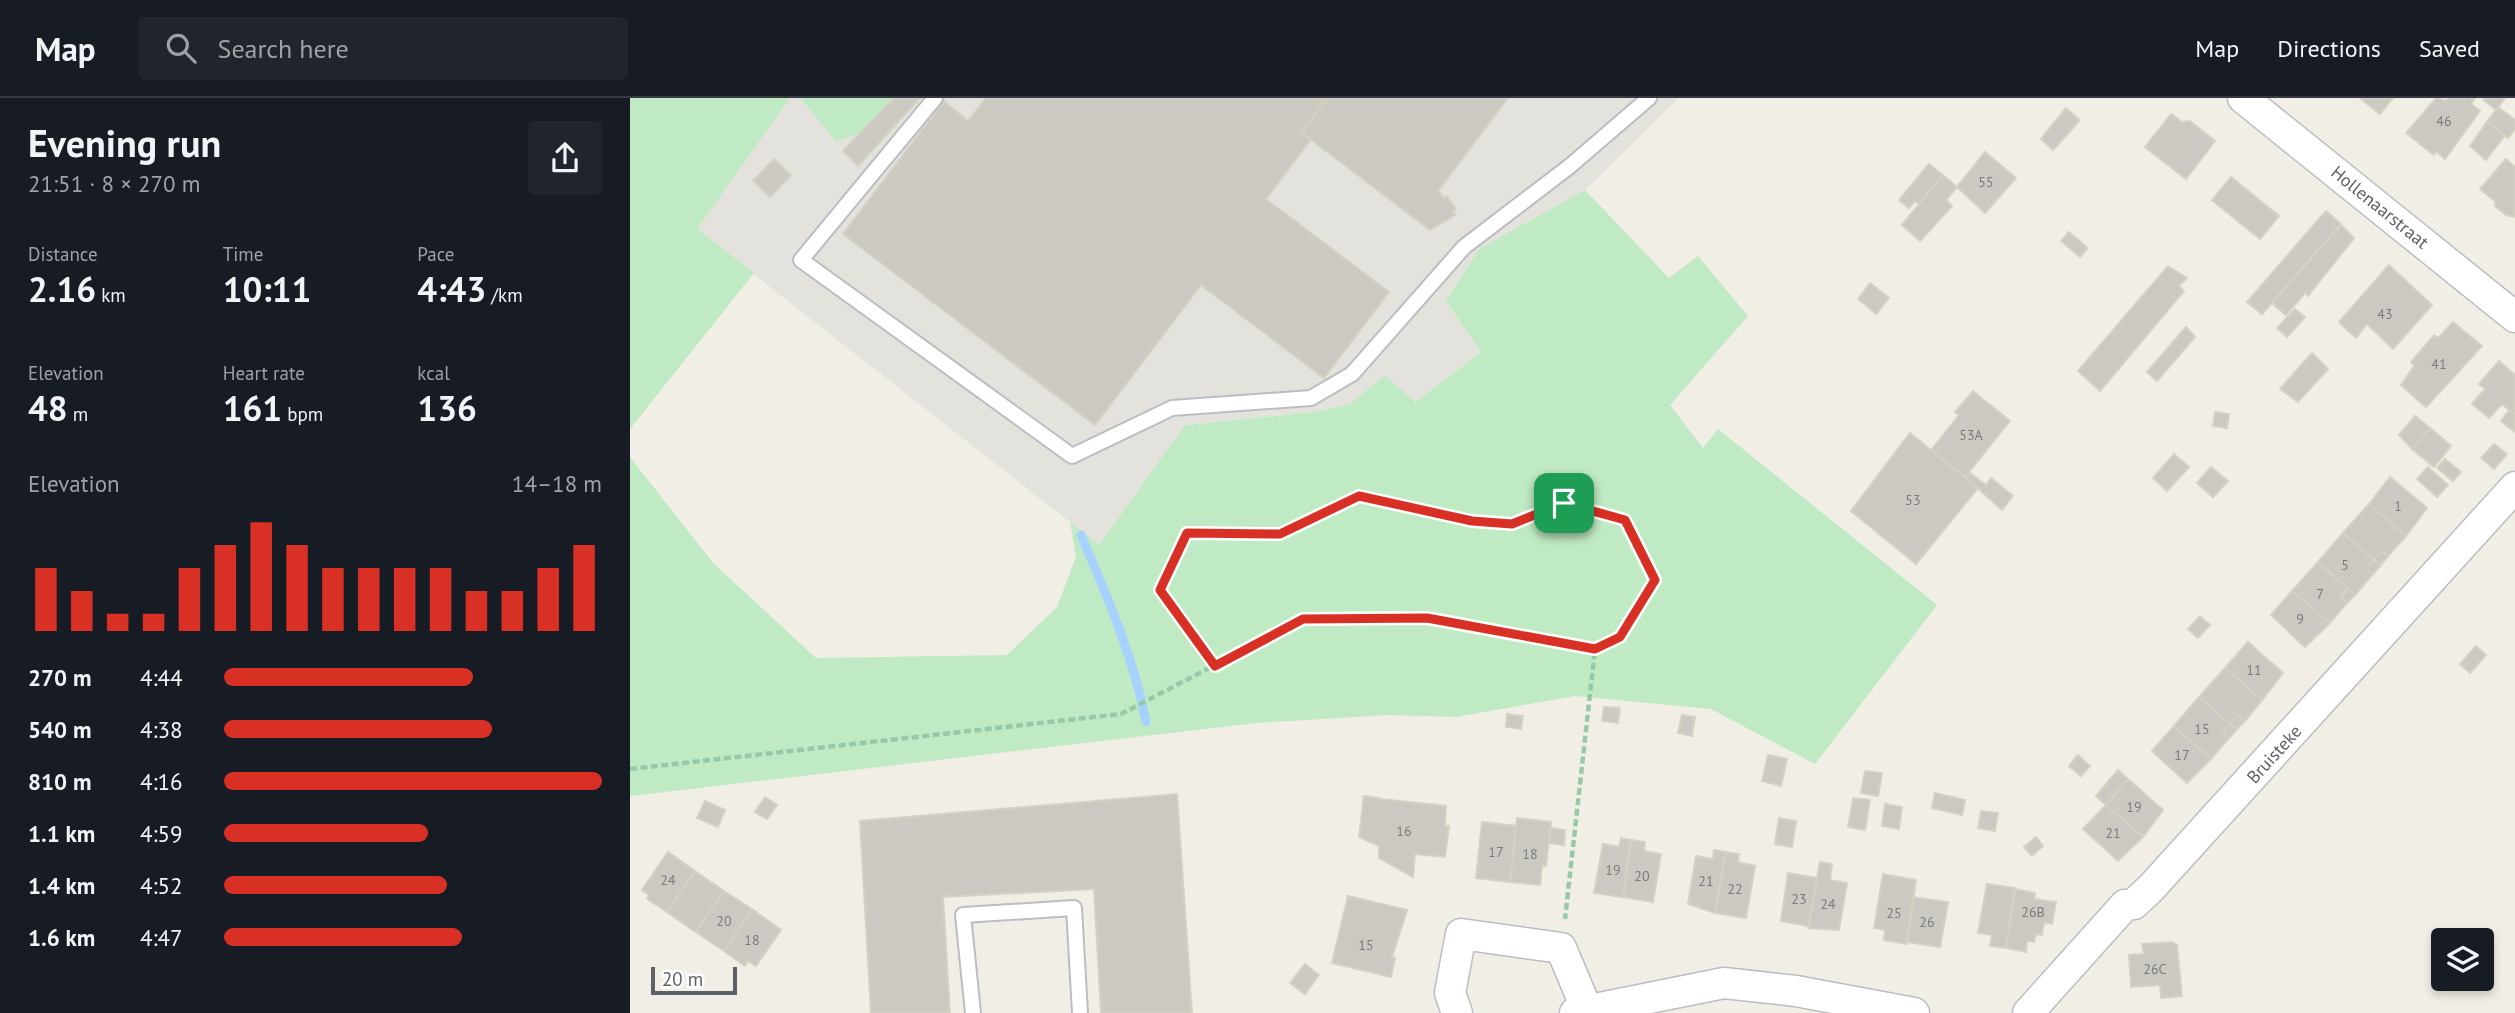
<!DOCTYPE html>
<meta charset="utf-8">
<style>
:root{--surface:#171b24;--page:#20242c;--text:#f1f3f6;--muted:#9ea1a6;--line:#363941;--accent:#d93025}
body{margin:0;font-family:"PT Sans",sans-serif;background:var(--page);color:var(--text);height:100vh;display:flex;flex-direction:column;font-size:26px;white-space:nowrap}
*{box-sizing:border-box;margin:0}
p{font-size:23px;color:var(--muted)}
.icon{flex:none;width:38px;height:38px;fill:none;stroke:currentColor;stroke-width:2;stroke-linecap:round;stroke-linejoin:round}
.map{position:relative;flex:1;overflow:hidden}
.panel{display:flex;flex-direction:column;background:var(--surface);width:630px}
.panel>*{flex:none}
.buttons{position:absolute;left:1801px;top:830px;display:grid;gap:14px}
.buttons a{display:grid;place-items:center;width:63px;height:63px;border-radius:7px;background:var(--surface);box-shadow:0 4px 10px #0003;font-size:35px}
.scale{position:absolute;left:21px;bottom:18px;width:86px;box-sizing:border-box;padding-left:7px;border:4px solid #5d6167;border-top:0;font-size:19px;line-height:24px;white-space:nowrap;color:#5d6167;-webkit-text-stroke:5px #fff;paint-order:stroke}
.pin{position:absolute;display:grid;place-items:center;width:60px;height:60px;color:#fff;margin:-30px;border-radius:14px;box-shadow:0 4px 10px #0006}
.round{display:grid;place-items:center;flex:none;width:74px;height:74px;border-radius:7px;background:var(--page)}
.head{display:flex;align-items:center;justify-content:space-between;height:119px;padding:0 28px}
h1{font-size:38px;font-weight:700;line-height:52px}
.metrics{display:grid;grid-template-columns:repeat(3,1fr);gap:10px;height:119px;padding:7px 28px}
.metrics div{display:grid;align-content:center}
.metrics b{font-size:35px;font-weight:700}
.metrics small{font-size:19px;font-weight:400}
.metrics p{font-size:19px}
.chart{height:196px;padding:14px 28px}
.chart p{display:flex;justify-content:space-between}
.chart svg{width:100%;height:126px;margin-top:7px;stroke:var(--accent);stroke-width:6}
ul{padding:0 28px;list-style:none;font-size:23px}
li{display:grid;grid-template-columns:112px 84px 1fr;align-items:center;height:52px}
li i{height:18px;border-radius:9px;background:var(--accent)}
header{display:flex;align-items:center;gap:42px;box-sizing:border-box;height:98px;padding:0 35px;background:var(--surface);border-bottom:2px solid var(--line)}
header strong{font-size:33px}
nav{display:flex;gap:38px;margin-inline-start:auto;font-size:24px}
.search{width:490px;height:63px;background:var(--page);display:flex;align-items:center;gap:18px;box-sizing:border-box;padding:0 24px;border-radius:7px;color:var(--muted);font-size:26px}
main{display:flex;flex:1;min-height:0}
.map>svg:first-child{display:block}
.industrial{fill:#e4e2dd}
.green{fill:#c0eac3}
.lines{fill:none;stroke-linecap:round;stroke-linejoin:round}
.stream{stroke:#a7d2ff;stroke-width:9}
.building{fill:#ccc9c2;stroke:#d6d1c3;stroke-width:2}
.lane-casing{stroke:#babdc2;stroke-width:18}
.street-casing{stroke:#babdc2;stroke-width:33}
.path{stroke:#97c9a9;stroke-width:4.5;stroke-dasharray:7 3.5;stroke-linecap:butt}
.lane{stroke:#fff;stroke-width:14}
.street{stroke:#fff;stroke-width:30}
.route-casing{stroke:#fff;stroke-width:14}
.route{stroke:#d93025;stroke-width:9}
.labels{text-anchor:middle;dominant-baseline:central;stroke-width:5;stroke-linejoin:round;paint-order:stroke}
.number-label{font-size:14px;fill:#797b7e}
.street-label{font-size:18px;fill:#5d6167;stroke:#fff}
</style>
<header>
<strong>Map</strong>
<div class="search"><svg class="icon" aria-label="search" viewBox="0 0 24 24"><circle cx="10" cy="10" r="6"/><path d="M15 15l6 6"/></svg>Search here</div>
<nav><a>Map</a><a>Directions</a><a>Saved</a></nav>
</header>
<main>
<section class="panel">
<div class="head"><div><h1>Evening run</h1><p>21:51 · 8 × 270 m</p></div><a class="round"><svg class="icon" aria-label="share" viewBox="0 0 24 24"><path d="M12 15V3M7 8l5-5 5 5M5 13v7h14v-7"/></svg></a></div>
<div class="metrics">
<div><p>Distance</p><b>2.16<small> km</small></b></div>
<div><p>Time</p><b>10:11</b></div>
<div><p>Pace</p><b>4:43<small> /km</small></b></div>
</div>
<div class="metrics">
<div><p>Elevation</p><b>48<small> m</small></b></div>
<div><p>Heart rate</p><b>161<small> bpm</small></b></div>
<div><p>kcal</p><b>136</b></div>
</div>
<div class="chart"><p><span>Elevation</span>14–18 m</p>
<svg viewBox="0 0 160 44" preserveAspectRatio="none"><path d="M5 44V22M15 44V30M25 44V38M35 44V38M45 44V22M55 44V14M65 44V6M75 44V14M85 44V22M95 44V22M105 44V22M115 44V22M125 44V30M135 44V30M145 44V22M155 44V14"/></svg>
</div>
<ul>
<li><b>270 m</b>4:44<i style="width:66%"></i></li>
<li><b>540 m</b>4:38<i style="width:71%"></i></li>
<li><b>810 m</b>4:16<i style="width:100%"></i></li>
<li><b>1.1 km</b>4:59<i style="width:54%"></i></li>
<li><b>1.4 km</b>4:52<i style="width:59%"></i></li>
<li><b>1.6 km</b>4:47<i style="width:63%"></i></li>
</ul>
</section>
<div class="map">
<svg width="1885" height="915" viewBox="0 0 1885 915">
<rect width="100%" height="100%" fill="#f1efe5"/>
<path class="industrial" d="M160,0H170L206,43L277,0H1049L955,92L849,151L816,203L851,254L784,304L734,294L720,306L684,314L555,327L469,447L66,131Z"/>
<path class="green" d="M0,0H160L67,131L124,175L0,331Z
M170,0H277L244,30L206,43Z
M955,92L1039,180L1068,158L1118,218L1040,307L1073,350L1088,331L1307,507L1185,666L1081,611L945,598L827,619L757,617L627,625L0,698V359L83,465L186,560L377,557L427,509L446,459L440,424L469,447L555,327L684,314L720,306L755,277L785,304L851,254L816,203L849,151Z"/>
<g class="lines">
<path class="stream" d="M451,437C477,498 504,560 516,624"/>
</g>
<path class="building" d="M264,0H290L228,68L213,53Z
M356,0H698L671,34L681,41L636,101L759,194L694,280L571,187L465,327L213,136L314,3L338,23Z
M698,0H878L808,93L814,100L817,98L826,112L823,114L825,117L800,132L671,34Z
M1730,0H1763L1750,16Z
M1806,0L1816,3L1819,0H1845L1841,6L1850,13L1815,61L1806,53L1804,57L1776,35Z
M1855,0H1875L1866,12L1854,2Z
M1868,9L1885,22V31L1878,40L1857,24Z
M1436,10L1450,22L1423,52L1411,41Z
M1541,16L1552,24L1560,23L1585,43L1556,81L1515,49Z
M1857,24L1875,37L1856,62L1840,48Z
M1355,54L1386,80L1355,115L1327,89Z
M144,61L161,77L140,99L123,83Z
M1876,61L1885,69V119L1876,117L1865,108V103L1850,91Z
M1299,66L1313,77L1289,106L1285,103L1279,110L1269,102Z
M1313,77L1327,89L1316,102L1322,108L1290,143L1272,127Z
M1601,79L1649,118L1630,141L1582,102Z
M1696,113L1711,126L1632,216L1617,204Z
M1711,127L1724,140L1678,198L1676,194L1656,217L1642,205Z
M1439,134L1458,150L1450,159L1431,143Z
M1759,167L1802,207L1763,251L1737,226L1726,240L1709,224Z
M1538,168L1557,180L1549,188L1554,193L1470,293L1448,273Z
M1240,185L1259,200L1246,216L1228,201Z
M1665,211L1675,219L1657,239L1647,230Z
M1823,224L1852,248L1796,309L1771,287L1784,268L1781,264L1804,237L1808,240Z
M1556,229L1565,239L1527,283L1517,274Z
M1682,255L1698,271L1668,304L1650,291Z
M1869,263L1885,277V317L1872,306L1859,320L1842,306L1855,291L1849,286Z
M1343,293L1380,323L1335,379L1301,352L1329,317L1325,314Z
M1879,312L1885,317V334L1871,323Z
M1585,314L1599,316L1597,330L1583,328Z
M1785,318L1800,330L1782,351L1769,337Z
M1800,330L1821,348L1804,369L1782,351Z
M1280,335L1348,390L1286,466L1221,413Z
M1864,346L1877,356L1864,371L1851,360Z
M1544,356L1559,369L1537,393L1523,380Z
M1815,361L1831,374L1823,383L1807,370Z
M1581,369L1598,383L1583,399L1567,385Z
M1798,369L1818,387L1807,399L1787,381Z
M1339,374L1356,387L1361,380L1383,398L1372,412L1335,379Z
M1760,379L1797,410L1776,438L1739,406Z
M1739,406L1776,438L1758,458L1752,453L1744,462L1713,435Z
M1713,435L1744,462L1736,470L1743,476L1725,497L1688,464Z
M1752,453L1758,458L1751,467L1744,462Z
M1744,462L1751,467L1743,476L1736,470Z
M1688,464L1718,491L1711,499L1717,505L1700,525L1662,493Z
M1718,491L1725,497L1717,505L1711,499Z
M1662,493L1700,525L1675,549L1641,517Z
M1570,518L1580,527L1568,540L1558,531Z
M1618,544L1653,575L1632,602L1595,570Z
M1846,548L1856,557L1840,575L1830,566Z
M1595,570L1632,602L1615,623L1608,617L1600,626L1569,599Z
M1569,599L1600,626L1593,635L1599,640L1581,661L1544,628Z
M974,609L990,610L988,625L972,623Z
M877,616L893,618L891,631L876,629Z
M1052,617L1065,619L1062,638L1048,635Z
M1608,617L1615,623L1607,631L1600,626Z
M1600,626L1607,631L1599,640L1593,635Z
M1544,628L1581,661L1557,685L1522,653Z
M1138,657L1157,661L1151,688L1132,683Z
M1448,657L1460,668L1451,678L1439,668Z
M1488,672L1498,681L1476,707L1466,698Z
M1235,673L1252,675L1248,698L1231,695Z
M1498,681L1533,712L1513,739L1476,707Z
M1305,695L1335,702L1332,717L1302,710Z
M547,696L562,915H471L464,791L313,799L320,915H241L230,723Z
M734,698L749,700L751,704V701L816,708L815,728H819L815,759L785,756L783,779L749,760V748L729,739Z
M135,699L147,707L137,721L125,714Z
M1223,700L1240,702L1235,732L1218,729Z
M75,703L95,712L88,729L67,720Z
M1255,706L1272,709L1269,731L1252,728Z
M1476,707L1513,739L1488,763L1453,731Z
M1351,713L1368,715L1365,733L1348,730Z
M887,720L921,724L916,768L912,767L910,787L880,784Z
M1149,720L1166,723L1162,749L1145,746Z
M852,724L886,728L880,784L846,780Z
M921,730L935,732L934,747L919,745Z
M1406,739L1413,748L1402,758L1394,749Z
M991,740L1001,742L993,799L964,795L973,746L989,749Z
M1001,742L1015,744L1014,753L1031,756L1023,804L993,799Z
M1084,752L1096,754L1085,815L1058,806L1066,758L1083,761Z
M38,754L65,773L37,814L17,801L19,797L12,792Z
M1096,754L1109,756L1108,764L1125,768L1116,820L1085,815Z
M1190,764L1202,766L1200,782L1217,785L1209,832L1178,830Z
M65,773L94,793L66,834L37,814Z
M1158,775L1187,780L1178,828L1151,823Z
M1253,776L1286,782L1277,846L1254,842L1255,832L1244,830Z
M1357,786L1385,790L1376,850L1360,848L1362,837L1348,835Z
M1385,791L1405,795L1404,801L1426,804L1422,826L1414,824L1412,837L1406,836L1404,844L1397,843L1396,854L1376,850Z
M94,793L122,811L94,853L66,834Z
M718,798L777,812L762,859L765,860L761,879L702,865Z
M1283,799L1318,804L1310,849L1277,844Z
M122,811L151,832L126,868L118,863L115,868L94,853Z
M1542,844L1547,847L1552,898L1531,900L1530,887L1501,889L1499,857L1514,856L1512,846Z
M675,866L689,877L675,896L660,885Z"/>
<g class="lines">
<g class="lane-casing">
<path id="lane" d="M305,0L171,162L442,358L542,310L681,300L722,276L834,149L940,68L1019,0
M343,915L333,817L444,810L450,915"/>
</g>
<g class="street-casing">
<path id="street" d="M1613,0L1885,219
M827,915L820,895L831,836L931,850L957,912
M945,915L1094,885L1166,893L1284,915
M1398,915L1495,807L1504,806L1521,790L1885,389"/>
</g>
<path class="path" d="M585,568L530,492L557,434L650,436L729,398L842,423L882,426L935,405L995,422L1025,482L990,539L965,551
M0,671L491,616L673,521L797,520L965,551L935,821"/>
<use href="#lane" class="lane"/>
<use href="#street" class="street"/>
</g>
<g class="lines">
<g class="route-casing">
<path id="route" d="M729,398L842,423L882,426L934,405L995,422L1025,482L990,539L965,551L797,520L673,521L585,568L530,492L557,435L650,436Z"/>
</g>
<use href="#route" class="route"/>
</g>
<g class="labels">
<g class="number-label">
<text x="1814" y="23">46</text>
<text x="1356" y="84">55</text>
<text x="1755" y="216">43</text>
<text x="1809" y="266">41</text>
<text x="1341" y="337">53A</text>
<text x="1283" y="402">53</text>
<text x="1768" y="408">1</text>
<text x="1715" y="467">5</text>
<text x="1690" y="496">7</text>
<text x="1670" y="521">9</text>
<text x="1624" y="572">11</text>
<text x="1572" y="631">15</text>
<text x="1552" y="657">17</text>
<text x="1504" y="709">19</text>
<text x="774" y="733">16</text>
<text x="1483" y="735">21</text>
<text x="866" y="754">17</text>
<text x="900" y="756">18</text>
<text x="983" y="772">19</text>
<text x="1012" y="778">20</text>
<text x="38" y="782">24</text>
<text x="1076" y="783">21</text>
<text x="1105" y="791">22</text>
<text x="1169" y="801">23</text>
<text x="1198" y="806">24</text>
<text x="1403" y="814">26B</text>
<text x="1264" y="815">25</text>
<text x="94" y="823">20</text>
<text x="1297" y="824">26</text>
<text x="122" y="842">18</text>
<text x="736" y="847">15</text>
<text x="1525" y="871">26C</text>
</g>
<g class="street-label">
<text transform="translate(1750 109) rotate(39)">Hollenaarstraat</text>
<text transform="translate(1644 656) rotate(-48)">Bruisteke</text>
</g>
</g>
</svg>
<div class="buttons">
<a><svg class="icon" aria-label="layers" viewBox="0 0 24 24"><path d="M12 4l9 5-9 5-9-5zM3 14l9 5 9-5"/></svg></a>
</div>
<div class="scale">20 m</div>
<div class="pin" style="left:934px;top:405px;background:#1e9e55"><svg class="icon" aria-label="arrive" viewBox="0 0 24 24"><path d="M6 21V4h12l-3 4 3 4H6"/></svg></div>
</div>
</main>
